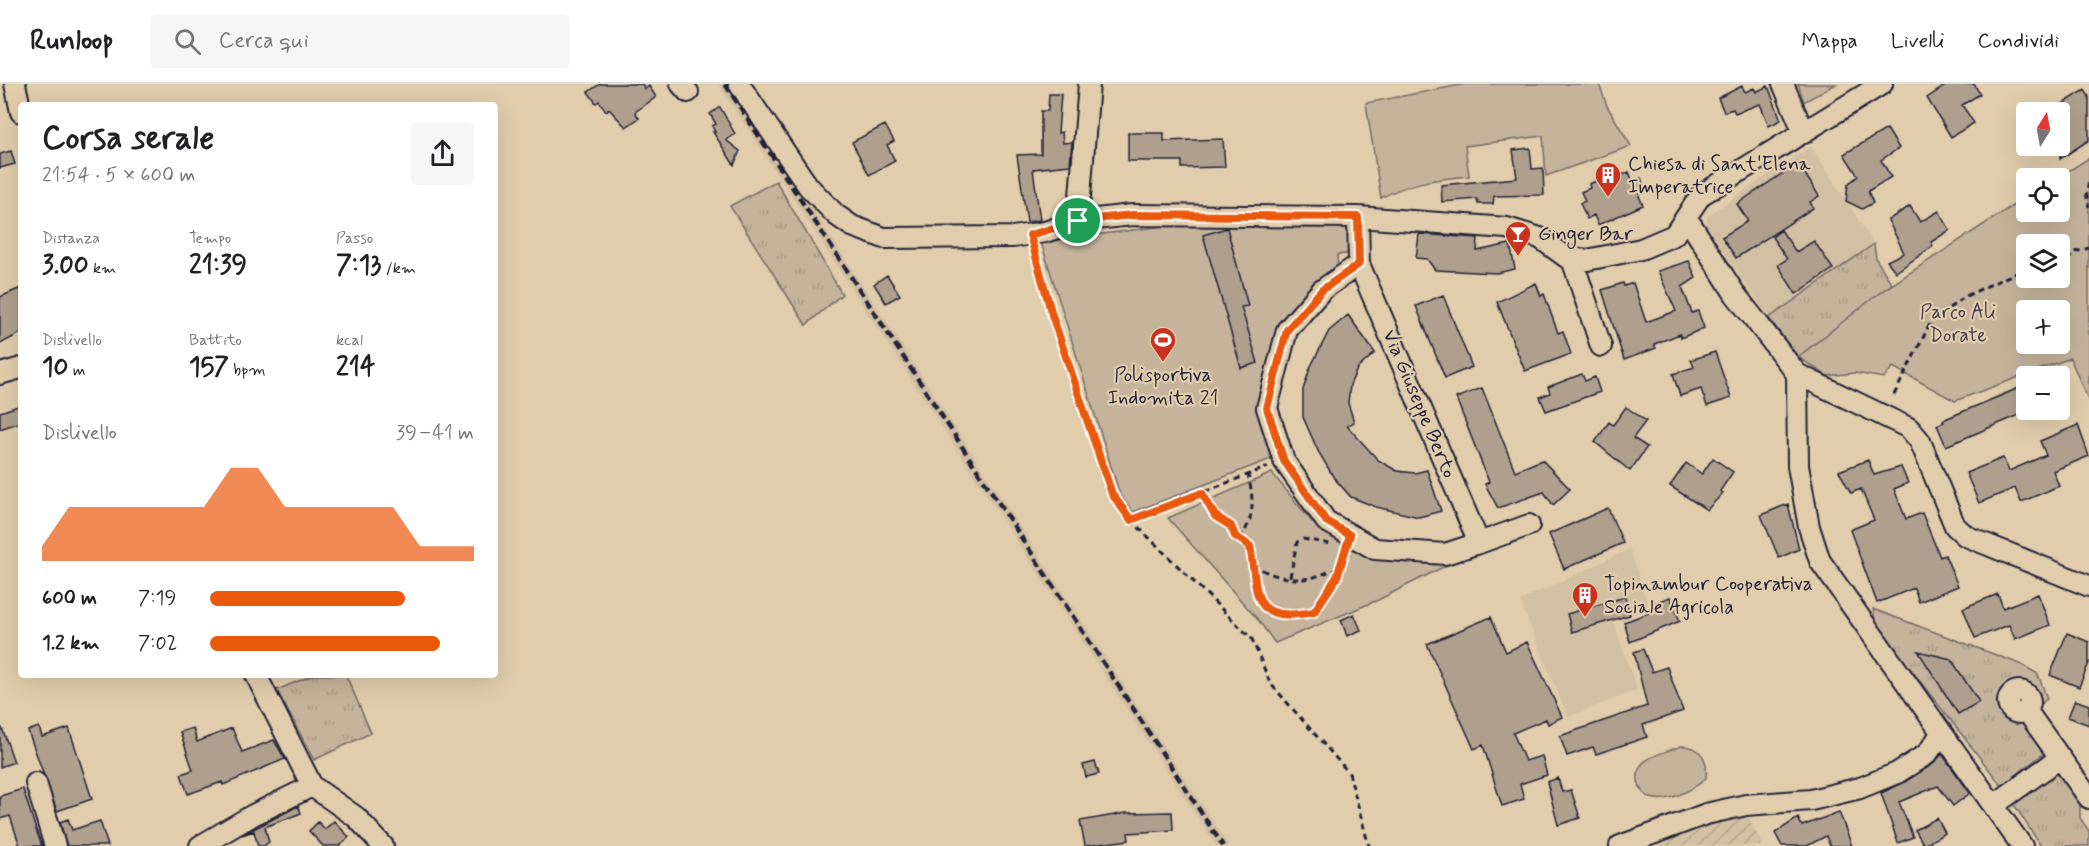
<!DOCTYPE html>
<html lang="it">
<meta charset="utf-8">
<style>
:root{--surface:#fff;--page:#f6f6f6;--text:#202124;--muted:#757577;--line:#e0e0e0;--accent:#ea580c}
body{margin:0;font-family:Mynerve,sans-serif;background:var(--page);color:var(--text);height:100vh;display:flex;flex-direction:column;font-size:22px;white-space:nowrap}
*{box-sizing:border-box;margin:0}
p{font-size:20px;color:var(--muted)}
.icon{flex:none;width:33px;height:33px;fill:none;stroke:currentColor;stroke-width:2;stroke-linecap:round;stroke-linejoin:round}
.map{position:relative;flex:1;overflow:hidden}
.drawer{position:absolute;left:18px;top:18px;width:480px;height:576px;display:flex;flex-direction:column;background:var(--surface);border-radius:6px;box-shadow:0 6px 24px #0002}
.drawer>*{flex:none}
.needle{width:39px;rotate:11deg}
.fabs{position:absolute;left:2016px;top:18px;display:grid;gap:12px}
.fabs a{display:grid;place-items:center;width:54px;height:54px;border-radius:6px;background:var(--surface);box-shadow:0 6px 24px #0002;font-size:30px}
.pin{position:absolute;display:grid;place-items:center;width:51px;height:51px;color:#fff;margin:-26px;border:3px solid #fff;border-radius:50%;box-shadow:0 2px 6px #0007}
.round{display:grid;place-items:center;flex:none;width:63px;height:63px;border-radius:6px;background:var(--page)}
.summary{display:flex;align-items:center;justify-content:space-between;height:102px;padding:0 24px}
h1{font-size:33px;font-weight:700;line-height:45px}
.metrics{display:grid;grid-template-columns:repeat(3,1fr);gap:9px;height:102px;padding:6px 24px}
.metrics div{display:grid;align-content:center}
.metrics b{font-size:26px;font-weight:700}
.metrics small{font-size:16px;font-weight:400}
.metrics p{font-size:16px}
.chart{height:168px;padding:12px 24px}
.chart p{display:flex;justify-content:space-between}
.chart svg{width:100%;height:108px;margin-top:6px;fill:var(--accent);opacity:.7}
ul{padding:0 24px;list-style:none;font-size:20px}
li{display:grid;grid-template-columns:96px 72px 1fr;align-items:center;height:45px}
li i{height:15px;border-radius:8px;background:var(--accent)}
header{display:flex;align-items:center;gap:36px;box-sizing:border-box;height:84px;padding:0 30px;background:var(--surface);border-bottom:2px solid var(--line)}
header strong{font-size:28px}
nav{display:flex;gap:33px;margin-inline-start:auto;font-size:21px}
.search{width:420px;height:54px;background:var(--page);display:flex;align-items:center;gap:15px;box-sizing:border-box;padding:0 21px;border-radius:6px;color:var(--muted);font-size:22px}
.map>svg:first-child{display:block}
.built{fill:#d2c0a2}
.industrial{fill:url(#industrial-furrows)}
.grass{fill:url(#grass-tufts);stroke:#746b6b;stroke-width:1.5}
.park{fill:#c5b49b;stroke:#746b6b;stroke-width:1.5;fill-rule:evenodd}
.building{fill:#afa08e;stroke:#22223b;stroke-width:1.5}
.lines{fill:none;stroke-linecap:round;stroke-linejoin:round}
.minor-casing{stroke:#22223b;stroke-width:24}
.path{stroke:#22223b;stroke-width:3;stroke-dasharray:6 4.5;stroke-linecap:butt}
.minor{stroke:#e1cdab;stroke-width:20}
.rail{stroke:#22223b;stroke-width:4.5;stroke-dasharray:9 4.5;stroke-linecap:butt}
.route-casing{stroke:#fff;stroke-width:12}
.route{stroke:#ea580c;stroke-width:8}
.labels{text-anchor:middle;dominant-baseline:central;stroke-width:4.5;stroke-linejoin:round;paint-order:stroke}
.poi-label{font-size:20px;fill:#22223b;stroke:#e1cdab;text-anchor:start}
.park-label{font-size:20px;fill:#433f4e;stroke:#e1cdab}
.street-label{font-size:20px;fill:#22223b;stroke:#e1cdab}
</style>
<header>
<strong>Runloop</strong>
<div class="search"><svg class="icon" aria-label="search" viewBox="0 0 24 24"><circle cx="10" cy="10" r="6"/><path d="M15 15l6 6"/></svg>Cerca qui</div>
<nav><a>Mappa</a><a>Livelli</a><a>Condividi</a></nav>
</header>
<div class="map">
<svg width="2089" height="762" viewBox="0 0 2089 762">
<defs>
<pattern id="industrial-furrows" width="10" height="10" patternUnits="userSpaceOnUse" patternTransform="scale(1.5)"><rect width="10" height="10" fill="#d2c0a2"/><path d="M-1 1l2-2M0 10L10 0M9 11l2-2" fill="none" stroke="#b4a58c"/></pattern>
<pattern id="grass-tufts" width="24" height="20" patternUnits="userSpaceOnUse" patternTransform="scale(1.5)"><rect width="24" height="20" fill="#c5b49b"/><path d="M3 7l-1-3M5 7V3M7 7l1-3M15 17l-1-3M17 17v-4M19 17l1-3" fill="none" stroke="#a99a86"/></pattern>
</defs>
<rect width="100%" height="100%" fill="#e1cdab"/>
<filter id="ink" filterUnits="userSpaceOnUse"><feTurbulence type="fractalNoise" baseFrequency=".0167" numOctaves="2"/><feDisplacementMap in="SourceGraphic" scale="12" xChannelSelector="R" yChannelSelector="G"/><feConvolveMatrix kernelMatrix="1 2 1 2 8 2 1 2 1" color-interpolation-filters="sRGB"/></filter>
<g filter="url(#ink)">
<path class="built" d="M718,0H731L1229,762H1216Z
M1811,62L1874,160L1769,234L1706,142L1707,132Z
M1630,465L1648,521L1613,536L1637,606L1568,633L1520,517Z"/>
<path class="industrial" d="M1746,728L1763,762H1640Z"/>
<path class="grass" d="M776,97L842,210L806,241L730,122Z
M1874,160L1876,175L1892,200L1798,273L1769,234Z
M1873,525L2020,580L2038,590L2047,615L2039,621L2033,604L2020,598C2007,604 2002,608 2000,622L2007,631L2020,636L2044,669L2002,702L1876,541Z
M313,591H346L371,649L314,676L277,606Z
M2057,686L2080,718V734L2089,747V762H2041L2013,719Z"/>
<path class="park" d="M1466,0H1599L1607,22L1631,62L1546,92L1543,52L1465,62L1469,92C1437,95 1409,98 1381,114L1366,19Z
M1798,0H1836L1804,18Z
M2089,74V318L2070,274L1955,317L1893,283L1884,294L1855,289L1827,292L1798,273L1882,207L2026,113V128H2060V94H2057ZM2060,160V194H2026V160ZM2060,226V260H2026V226Z
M1172,141H1351L1354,169L1337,171L1338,187L1317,202L1258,322L1271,375L1133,428L1120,411L1041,158Z
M1272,389L1313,439L1382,475L1451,479L1378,516L1275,559L1259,537L1168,434Z
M1682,662C1702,662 1708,676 1706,694C1696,704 1670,718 1655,715C1637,712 1631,685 1647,676C1657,669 1671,666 1682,662Z"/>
<path class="building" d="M600,0H642L645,5L649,2L656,13L635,28L639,34L626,43L609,25L606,27L599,17L596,19L588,8Z
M1948,0H1974L1980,10L1962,21L1974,39L1951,53L1927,14Z
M1742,2L1745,8L1754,4L1756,8L1768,2L1781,36L1769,42L1760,20L1735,29L1733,25L1724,28L1718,14Z
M2085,6L2089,13V56L2060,75V47L2070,40L2059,22Z
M1049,10H1061L1058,49L1062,48L1063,59L1072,58L1070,81L1033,85L1040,136L1027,138L1017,71L1041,70V27H1048Z
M720,23L735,50L726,56L740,67L734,81L713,48H715L712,42L716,40L710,30Z
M885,41L894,57L887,61L895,77L869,91L852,58Z
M1887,45L1899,64L1881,76L1891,93L1868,107L1873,119L1862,125L1846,117L1848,100L1858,92L1844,70Z
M1128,49H1164V57L1223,55L1225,83L1182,84V77H1128Z
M1530,64L1532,85L1543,84L1544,111L1494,112L1493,120H1478L1477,115L1442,118L1441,101L1517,94L1513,66Z
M11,67L15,80L0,84V70Z
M1798,79L1819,112L1810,118L1813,124L1736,174L1722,153L1748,137L1737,120Z
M1629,88L1633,98L1641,94L1644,102L1639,112L1643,121L1598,141L1594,131L1587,135L1580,119L1585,117L1581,108L1590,104L1589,100L1599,96L1601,99Z
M1910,122L1920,138L1939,127L1950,146L1931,158L1933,162L1896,188L1887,177L1904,169L1888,136Z
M1227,144L1248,222L1241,223L1258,279L1241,284L1203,151Z
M1781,146L1796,168L1814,157L1833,185L1796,210L1778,181L1787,175L1772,153Z
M1419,150L1478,154L1477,167L1510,160L1515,185L1497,189L1435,186L1427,175L1416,174Z
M1689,177L1696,194L1682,203L1692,229L1698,227L1704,244L1681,254L1680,250L1654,260L1656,264L1624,276L1602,206L1623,199L1624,202L1633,199L1646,238L1676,227L1658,187Z
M887,191L900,211L886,219L874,200Z
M1536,199L1541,212L1544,210L1558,249L1563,247L1571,270L1525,287L1497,218Z
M21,204V249L0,260V213Z
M1443,211L1472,283L1445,294L1416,222Z
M1348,231L1375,269L1357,285L1350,301L1348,319L1354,338L1347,342L1378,376L1397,387L1415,389L1427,386L1441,427L1419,433L1376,423L1351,413L1334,394L1318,367L1303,333V306L1310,284L1329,247Z
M1715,268L1731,314L1707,322L1701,305L1680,312L1673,290L1694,283L1691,276Z
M1582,290L1585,297L1595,293L1600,308L1546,327L1540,313L1550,309L1548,303Z
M2026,301V323L2022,325L2024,329L1946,362L1937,341L1944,338L1943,336Z
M1482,304L1515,387L1542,376L1570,405L1553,421L1544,408L1498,424L1485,400L1489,398L1456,314Z
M21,321V338L0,345V328Z
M1626,323L1646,337L1633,354L1647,363L1630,387L1595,358L1609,338L1613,341Z
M2078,341L2089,372L2053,387L2059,402L2021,418L2015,404L1979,419L1966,389L2003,374L2009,387L2046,371L2040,357Z
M1713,374L1733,388L1720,407L1723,409L1707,426L1670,402L1686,379L1702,390Z
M1868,376L1874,391L1901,383L1908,399L1894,405L1906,435L1922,429L1940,473L1945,471L1958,502L1919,518L1914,504L1877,519L1850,446L1874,436L1861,405L1851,409L1839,387Z
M1788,420L1799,465L1779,474L1761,431Z
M1608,424L1623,459L1564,485L1549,450Z
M1998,510L2003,524L2038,510L2050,541L2015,555L2009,541L1975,554L1963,524Z
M1625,513L1630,531L1572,548L1567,530Z
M1670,513L1680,537L1630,558L1624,538L1657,526L1654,519Z
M1354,530L1361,546L1347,552L1341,536Z
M1491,533L1506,568L1527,558L1562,633L1548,640L1546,635L1513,649L1525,677L1542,672L1547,691L1520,700L1524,715L1502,722L1483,661L1474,665L1427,560Z
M2067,549L2089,558V579L2079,603L2050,591Z
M1643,565L1652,588L1667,583L1683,627L1643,641L1647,653L1596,670L1593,663L1567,672L1560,652L1647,622L1634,568Z
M1918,567L1951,575L1979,618L1958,630Z
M2075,616L2089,621V641L2068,633Z
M39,643L42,653L69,644L92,715L57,727L28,647Z
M0,644H2L14,678L0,683Z
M193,644L197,658L232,644L242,668L274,656L285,675L223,701L222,698L188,710L181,690L193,686L180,648Z
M1942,670L1970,709L1953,722L1938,702L1899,718L1913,753L1898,759L1881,709L1903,699L1933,680Z
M1095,678L1099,690L1086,693L1083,681Z
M1558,694L1562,708L1571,706L1580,734L1558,741L1547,698Z
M23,705L36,746L42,762H20L10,732L0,735V712Z
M298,722L301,729L265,743L269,758L264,762H258L254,747L242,751Z
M1172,728L1173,746L1128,749L1129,756L1085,762L1080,737L1126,729Z
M1839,728L1852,762H1830L1826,752L1807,762H1782L1775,749L1798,734L1802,742Z
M1937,734L1945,749L1924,761L1915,746Z
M68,735L72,746L100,737L108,762H67L60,738Z
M334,737L349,753L340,762H323L309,747L318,738L325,745Z"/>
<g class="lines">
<g class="minor-casing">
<path id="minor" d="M15,0L21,28
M681,0L688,8
M739,0L808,102L836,131L852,142L884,154L1013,153L1045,148L1078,137L1132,131L1358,133L1507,144L1540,154L1566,173L1587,176L1641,165L1674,151L1701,111L1882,0
M1783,0L1804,49
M1358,133L1359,180L1479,459L1529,441
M1687,134L1735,210L1797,290L1798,382L1809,443L1820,477L2022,762
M1078,137L1089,0
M1572,175L1601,262
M1359,180L1322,206L1287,246L1267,324L1284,377L1326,437L1375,465L1445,470L1479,459
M0,290L21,284
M1797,290L1909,344L1920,357L1955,442L1966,452L2089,502
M256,591L312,702L356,733L383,762
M2008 618a11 11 0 1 1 22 0a11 11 0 1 1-22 0Z
M2026,626L2089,714
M36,699L55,762
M1994,721L2060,674
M200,762L253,731L312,702
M1620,762L1706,730L1746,721L1811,716L1860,704L1897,689L1927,670L1941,650"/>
</g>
<path class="path" d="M2089,99L2086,109L2089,123
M1034,167L1052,231L1112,410L1131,436L1268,383
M2060,183L2075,168L2089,164
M1894,311L1932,236L1966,212L2013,190L2026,187
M1202,409L1215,432L1231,442L1235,452L1249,462C1260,510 1248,540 1313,529L1337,493L1345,468
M1131,436L1252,555L1270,599L1349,689L1369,762
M1240,455C1255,433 1254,416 1248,391
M1253,480C1265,490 1288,496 1303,495C1316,495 1328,486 1340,485
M1290,493L1297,458L1303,455L1331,460"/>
<use href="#minor" class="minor"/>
<path class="rail" d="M725,0L1223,762"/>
</g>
</g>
<g class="lines" filter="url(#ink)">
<g class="route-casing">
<path id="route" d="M1132,131L1358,133L1359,180L1322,206L1287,246L1267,324L1284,377L1326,437L1350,451L1337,493L1314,528C1248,540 1259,510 1250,462L1235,452L1231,442L1215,432L1202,409L1131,436L1112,410L1052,231L1030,151L1078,137Z"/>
</g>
<use href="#route" class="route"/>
</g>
<defs>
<g id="building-pin" transform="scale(1.35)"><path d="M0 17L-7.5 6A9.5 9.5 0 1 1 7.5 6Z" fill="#c8321e" stroke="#e1cdab"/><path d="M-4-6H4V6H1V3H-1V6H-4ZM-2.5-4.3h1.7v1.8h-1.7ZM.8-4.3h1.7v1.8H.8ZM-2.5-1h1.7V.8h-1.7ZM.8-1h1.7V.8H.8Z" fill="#fff"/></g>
<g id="bar-pin" transform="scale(1.35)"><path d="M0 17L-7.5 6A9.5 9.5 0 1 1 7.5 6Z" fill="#c8321e" stroke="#e1cdab"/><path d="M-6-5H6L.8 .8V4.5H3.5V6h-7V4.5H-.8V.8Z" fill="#fff"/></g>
<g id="stadium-pin" transform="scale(1.35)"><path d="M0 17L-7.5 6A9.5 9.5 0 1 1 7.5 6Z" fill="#c8321e" stroke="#e1cdab"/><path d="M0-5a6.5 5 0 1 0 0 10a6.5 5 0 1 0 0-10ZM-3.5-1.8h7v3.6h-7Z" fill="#fff"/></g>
</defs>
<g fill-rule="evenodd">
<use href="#building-pin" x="1608" y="91"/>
<use href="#bar-pin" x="1518" y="150"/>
<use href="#stadium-pin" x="1163" y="256"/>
<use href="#building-pin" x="1585" y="511"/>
</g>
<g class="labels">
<g class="poi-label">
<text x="1628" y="80">Chiesa di Sant'Elena<tspan x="1628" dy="23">Imperatrice</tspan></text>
<text x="1538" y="150">Ginger Bar</text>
<text x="1163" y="291" text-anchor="middle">Polisportiva<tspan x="1163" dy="23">Indomita 21</tspan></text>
<text x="1604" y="500">Topinambur Cooperativa<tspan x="1604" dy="23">Sociale Agricola</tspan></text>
</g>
<g class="park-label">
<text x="1958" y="228">Parco Ali<tspan x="1958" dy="23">Dorate</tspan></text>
</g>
<g class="street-label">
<text transform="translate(1419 320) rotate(67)">Via Giuseppe Berto</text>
</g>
</g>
</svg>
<div class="fabs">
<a><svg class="needle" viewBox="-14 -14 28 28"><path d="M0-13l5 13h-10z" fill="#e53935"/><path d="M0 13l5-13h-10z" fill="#757577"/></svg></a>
<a><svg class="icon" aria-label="locate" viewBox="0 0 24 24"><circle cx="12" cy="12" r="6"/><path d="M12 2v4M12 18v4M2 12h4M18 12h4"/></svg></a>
<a><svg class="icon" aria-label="layers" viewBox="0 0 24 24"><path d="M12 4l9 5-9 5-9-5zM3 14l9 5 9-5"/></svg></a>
<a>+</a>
<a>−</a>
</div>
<div class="pin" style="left:1078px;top:137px;background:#1e9e55"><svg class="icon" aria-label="arrive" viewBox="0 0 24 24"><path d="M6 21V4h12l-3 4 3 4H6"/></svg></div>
<section class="drawer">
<div class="summary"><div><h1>Corsa serale</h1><p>21:54 · 5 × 600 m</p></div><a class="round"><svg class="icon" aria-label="share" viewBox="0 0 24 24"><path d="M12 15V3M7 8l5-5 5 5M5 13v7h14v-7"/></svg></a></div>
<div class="metrics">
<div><p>Distanza</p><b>3.00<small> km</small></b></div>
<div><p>Tempo</p><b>21:39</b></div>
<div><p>Passo</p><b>7:13<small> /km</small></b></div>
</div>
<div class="metrics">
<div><p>Dislivello</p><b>10<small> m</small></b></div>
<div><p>Battito</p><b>157<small> bpm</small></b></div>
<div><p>kcal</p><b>214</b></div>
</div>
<div class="chart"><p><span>Dislivello</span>39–41 m</p>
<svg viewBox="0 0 160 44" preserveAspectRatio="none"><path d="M0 44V38L10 22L20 22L30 22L40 22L50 22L60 22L70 6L80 6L90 22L100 22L110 22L120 22L130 22L140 38L150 38L160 38V44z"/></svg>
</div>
<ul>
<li><b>600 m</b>7:19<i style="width:74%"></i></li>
<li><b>1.2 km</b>7:02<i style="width:87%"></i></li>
</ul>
</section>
</div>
